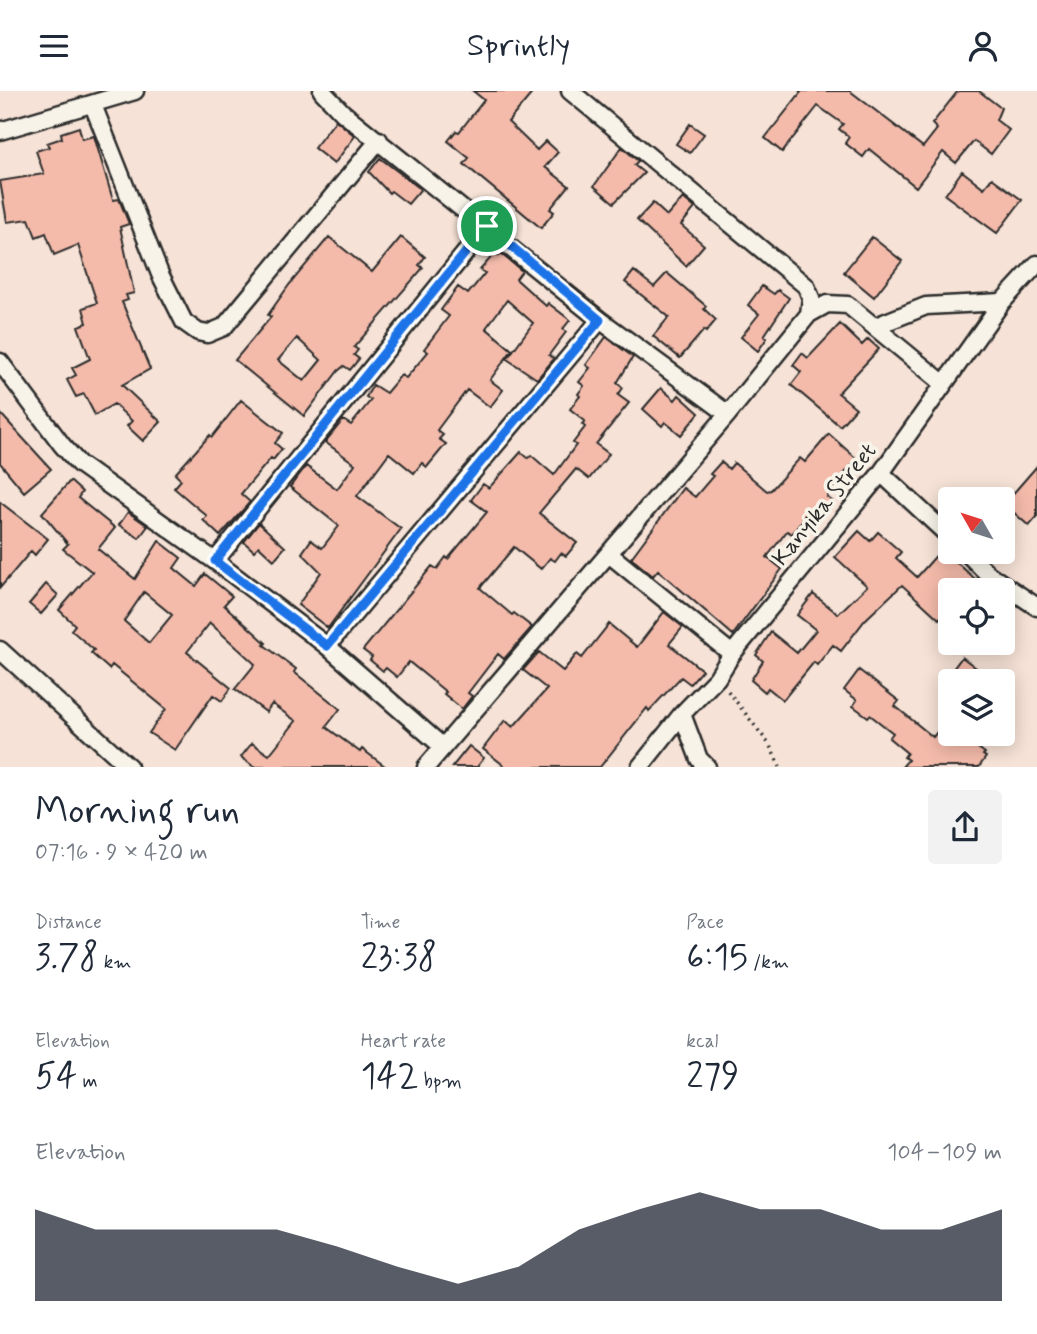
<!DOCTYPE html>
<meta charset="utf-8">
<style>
:root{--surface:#fff;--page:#f2f2f3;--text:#1f2937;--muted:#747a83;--accent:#111827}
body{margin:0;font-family:Mynerve,sans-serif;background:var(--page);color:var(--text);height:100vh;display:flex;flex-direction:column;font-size:26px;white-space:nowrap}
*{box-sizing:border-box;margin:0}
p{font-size:23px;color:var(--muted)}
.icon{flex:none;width:38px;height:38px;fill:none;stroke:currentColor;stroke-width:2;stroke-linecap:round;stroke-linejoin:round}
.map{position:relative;height:676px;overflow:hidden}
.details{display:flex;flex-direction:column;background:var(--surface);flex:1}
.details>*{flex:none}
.needle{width:46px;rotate:309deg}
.fabs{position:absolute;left:938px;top:396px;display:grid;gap:14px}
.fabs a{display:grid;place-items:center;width:77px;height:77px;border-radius:7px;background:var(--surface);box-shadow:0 4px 18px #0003;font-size:35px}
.pin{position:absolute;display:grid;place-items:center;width:60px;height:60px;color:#fff;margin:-30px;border:4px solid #fff;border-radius:50%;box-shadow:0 2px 7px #0007}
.round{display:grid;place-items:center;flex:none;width:74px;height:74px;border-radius:7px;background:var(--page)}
.head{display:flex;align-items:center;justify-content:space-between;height:119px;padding:0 35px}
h1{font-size:38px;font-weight:600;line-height:52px}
.stats{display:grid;grid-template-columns:repeat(3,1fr);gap:10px;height:119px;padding:7px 35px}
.stats div{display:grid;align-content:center}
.stats b{font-size:35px;font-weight:600}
.stats small{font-size:19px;font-weight:400}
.stats p{font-size:19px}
.chart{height:196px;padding:14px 35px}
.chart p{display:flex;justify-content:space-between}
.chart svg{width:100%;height:126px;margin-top:7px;fill:var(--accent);opacity:.7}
header{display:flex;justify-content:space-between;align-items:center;height:91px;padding:0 35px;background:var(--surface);font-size:32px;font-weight:600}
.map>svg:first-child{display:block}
.building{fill:#f4bbab;stroke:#2b2b2b;stroke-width:2;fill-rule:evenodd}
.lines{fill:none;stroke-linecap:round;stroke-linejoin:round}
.minor-casing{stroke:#2b2b2b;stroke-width:21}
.path{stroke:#2b2b2b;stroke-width:3.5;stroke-dasharray:2 5;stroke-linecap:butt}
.minor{stroke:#f7f3e8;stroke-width:16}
.route-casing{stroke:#fff;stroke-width:14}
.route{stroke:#1a73e8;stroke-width:9}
.labels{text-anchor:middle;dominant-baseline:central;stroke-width:7;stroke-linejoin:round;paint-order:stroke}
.street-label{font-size:23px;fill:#2b2b2b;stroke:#f7f3e8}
</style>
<header><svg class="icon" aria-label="menu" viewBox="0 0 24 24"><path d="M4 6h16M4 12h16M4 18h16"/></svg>Sprintly<svg class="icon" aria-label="person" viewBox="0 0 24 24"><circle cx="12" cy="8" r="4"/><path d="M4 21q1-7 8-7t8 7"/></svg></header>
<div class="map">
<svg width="1037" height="676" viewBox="0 0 1037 676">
<rect width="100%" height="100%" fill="#f6e2d6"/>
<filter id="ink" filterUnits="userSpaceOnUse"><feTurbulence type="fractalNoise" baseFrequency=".0143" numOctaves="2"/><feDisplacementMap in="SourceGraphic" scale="14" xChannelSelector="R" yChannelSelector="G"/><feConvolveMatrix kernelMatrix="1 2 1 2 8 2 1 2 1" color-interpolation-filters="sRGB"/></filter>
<g filter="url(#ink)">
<path class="building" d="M473,0H534L508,31L537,59L546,50L558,61L545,76L569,95L550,118L554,121L541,137L464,73L469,67L448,50L456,40L459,41L484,9Z
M799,0H850L923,56L937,38L932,33L958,0H979L1001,17L996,29L1009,39L991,63L974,50L956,72L943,61L916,96L869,58L863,66L845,52L849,46L839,38L843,33L818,15L782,61L765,47L801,1Z
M336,29L355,45L334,73L314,57Z
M690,33L704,43L690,62L676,53Z
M79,36L82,48L94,45L113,109L119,108L129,133L120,136L134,202L126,204L128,209L122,211L150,278L122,294L161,331L143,350L127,335L132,330L114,313L95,324L84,303L76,306L67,289L76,284L72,277L90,268L78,235L87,232L83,217L97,212L78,154L54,164L46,142L36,146L29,128L7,131L0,90L44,83L36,60L49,56L47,52L62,47L61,42Z
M622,56L638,70L634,74L644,82L614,112L594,95Z
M380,67L418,96L420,99L408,113L391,100L389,102L369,81Z
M962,80L984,97L992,87L1022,109L997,142L945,104Z
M683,107L695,117L681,134L704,154L686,175L637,129L653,112L667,125Z
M329,146L372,181L401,146L425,166L419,174L423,177L354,256L358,259L354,264L359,268L350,279L344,275L338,280L304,325L235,269L271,226L268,224L289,194ZM297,247L321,269L304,290L278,269Z
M872,146L902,170L874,206L844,181Z
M495,162L499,165L501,163L522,180L516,188L546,215L548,212L570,229L563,238L566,241L549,264L554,268L537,288L507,268L533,232L507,209L486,237L512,259L490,289L503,299L490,316L467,299L437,339L443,344L439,348L446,353L427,376L422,372L414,382L389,362L357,405L401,438L328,537L298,514L321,481L302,462L311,449L322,457L339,435L290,396L306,375L337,398L355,373L325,351L343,329L351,334L371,309L366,306L373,294L386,302L401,284L406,287L428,261L424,258L449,225L441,219L458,196L468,203L485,182L480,179Z
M634,180L654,196L667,182L706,215L704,218L716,229L706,241L704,239L680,267L653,245L669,226L625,191Z
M762,195L774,203L778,199L789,207L764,245L767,247L758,260L741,246L759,223L748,214Z
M840,233L862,254L868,248L879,258L838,302L856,317L840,335L791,294L801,281L793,274L802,262L808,267Z
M606,246L633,266L617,292L623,297L618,304L629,312L596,353L609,363L589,388L576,378L539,422L577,452L566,465L561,462L555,470L550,467L541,478L514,456L480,497L512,524L514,522L532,536L504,568L498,563L468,602L472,605L462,618L444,603L446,601L409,571L397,586L386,577L383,580L370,569L372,566L363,559L432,475L437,478L446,466L448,468L487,421L471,409L483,393L489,397L521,361L528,367L531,364L554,384L576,354L573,352L585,336L582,333L585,330L570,318L580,305L578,303L584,295L579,291L590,277L586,274Z
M661,297L675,309L679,304L699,322L681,344L665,331L662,335L643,318Z
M241,309L283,342L275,352L282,358L273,369L271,367L241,403L250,411L220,445L203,429L207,425L174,397L181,389L175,383L210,344L212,346Z
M0,322L51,378L24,401L0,372Z
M829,343L857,368L833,396L827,406L832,410L818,425L810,419L792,443L787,440L767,466L782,478L733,544L658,479L653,485L631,467L683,397L695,406L713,385L710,383L721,371L729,378L734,372L767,400L771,399L800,367L805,371Z
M1037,375V426L1029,435L1004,413Z
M70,390L82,401L78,407L115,437L98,458L135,488L159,450L181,467L174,477L196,495L205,483L232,505L224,514L266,552L264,554L296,578L294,581L340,618L326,636L360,661L362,658L386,676H254L241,666L252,652L269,664L296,630L272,613L266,621L235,598L255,573L210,532L187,561L231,597L222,610L213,604L175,659L149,642L166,618L112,574L109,578L91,562L94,559L71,539L75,534L59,519L92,481L63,458L68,453L42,422ZM144,501L172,524L149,552L124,530Z
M0,411L48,448L35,464L31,460L0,497Z
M128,421L148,435L139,447L119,434Z
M259,432L285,456L274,469L259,455L254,460L244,451Z
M859,440L870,450L878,441L901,461L896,467L917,486L942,458L975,488L965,499H950V516L939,528L902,494L865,529L841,560L833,554L817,574L814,571L783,609L768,597L765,601L751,589L763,570L756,564L771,541L797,562L816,539L797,524L813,503L838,523L867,495L835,466Z
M46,493L58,504L41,523L29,513Z
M664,521L683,536L669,553L702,579L690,593L681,586L649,620L647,617L600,676H506L483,658L505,629L513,636L547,598L523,579L539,561L563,580L577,563L582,567L609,533L637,556Z
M962,566L993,590H944Z
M859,579L899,610L895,615L933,646L950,625V642H972L967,649L985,662L983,664L986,666L979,676H902L908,669L904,666L907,662L889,647L893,642L870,624L868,626L853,615L857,609L844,599Z
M469,655L484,667L477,676H452Z"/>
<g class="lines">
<g class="minor-casing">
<path id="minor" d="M322,0L343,22L600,229L728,323
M570,0L806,195L811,207L809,223
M93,14L160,183L184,231L198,241L207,243L224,236L379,49
M0,40L135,0
M876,235L926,215L1002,211
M0,271L62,354L79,373L215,470L327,555L443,656
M881,382L950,446
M965,460L988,483L1037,516
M609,463L732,563
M215,470L487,135
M327,555L600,229
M0,559L129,676
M682,623L699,668L707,676
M426,676L728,323L809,223L827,213L848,214L944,293
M640,676L682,623L717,587L732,563L881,382L1002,211L1037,173"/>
</g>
<path class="path" d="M728,600L769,653L780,676"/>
<use href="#minor" class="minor"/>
</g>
</g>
<g class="lines" filter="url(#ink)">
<g class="route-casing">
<path id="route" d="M487,135L600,229L327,555L215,470Z"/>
</g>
<use href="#route" class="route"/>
</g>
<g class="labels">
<g class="street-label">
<text transform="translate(825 414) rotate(-51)">Kanyika Street</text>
</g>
</g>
</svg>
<div class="fabs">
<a><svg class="needle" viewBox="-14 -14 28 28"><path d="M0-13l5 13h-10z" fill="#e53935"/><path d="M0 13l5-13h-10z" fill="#747a83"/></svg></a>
<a><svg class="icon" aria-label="locate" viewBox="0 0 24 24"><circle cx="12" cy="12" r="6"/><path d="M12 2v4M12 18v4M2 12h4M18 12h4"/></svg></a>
<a><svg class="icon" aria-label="layers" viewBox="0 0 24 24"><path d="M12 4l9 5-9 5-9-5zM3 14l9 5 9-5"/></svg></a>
</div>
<div class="pin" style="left:487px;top:135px;background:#1e9e55"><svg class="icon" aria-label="arrive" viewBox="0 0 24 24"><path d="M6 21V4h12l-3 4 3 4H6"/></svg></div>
</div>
<section class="details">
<div class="head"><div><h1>Morning run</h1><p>07:16 · 9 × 420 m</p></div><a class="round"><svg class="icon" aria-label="share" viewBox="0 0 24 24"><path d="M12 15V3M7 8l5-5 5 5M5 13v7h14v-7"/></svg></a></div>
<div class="stats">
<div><p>Distance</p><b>3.78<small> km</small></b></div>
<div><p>Time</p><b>23:38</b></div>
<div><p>Pace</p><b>6:15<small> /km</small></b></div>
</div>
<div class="stats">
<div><p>Elevation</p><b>54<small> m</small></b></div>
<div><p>Heart rate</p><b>142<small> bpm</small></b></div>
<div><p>kcal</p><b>279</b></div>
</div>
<div class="chart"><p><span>Elevation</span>104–109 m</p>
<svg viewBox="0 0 160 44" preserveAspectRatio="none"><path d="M0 44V12L10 19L20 19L30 19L40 19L50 25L60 32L70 38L80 32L90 19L100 12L110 6L120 12L130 12L140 19L150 19L160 12V44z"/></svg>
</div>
</section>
